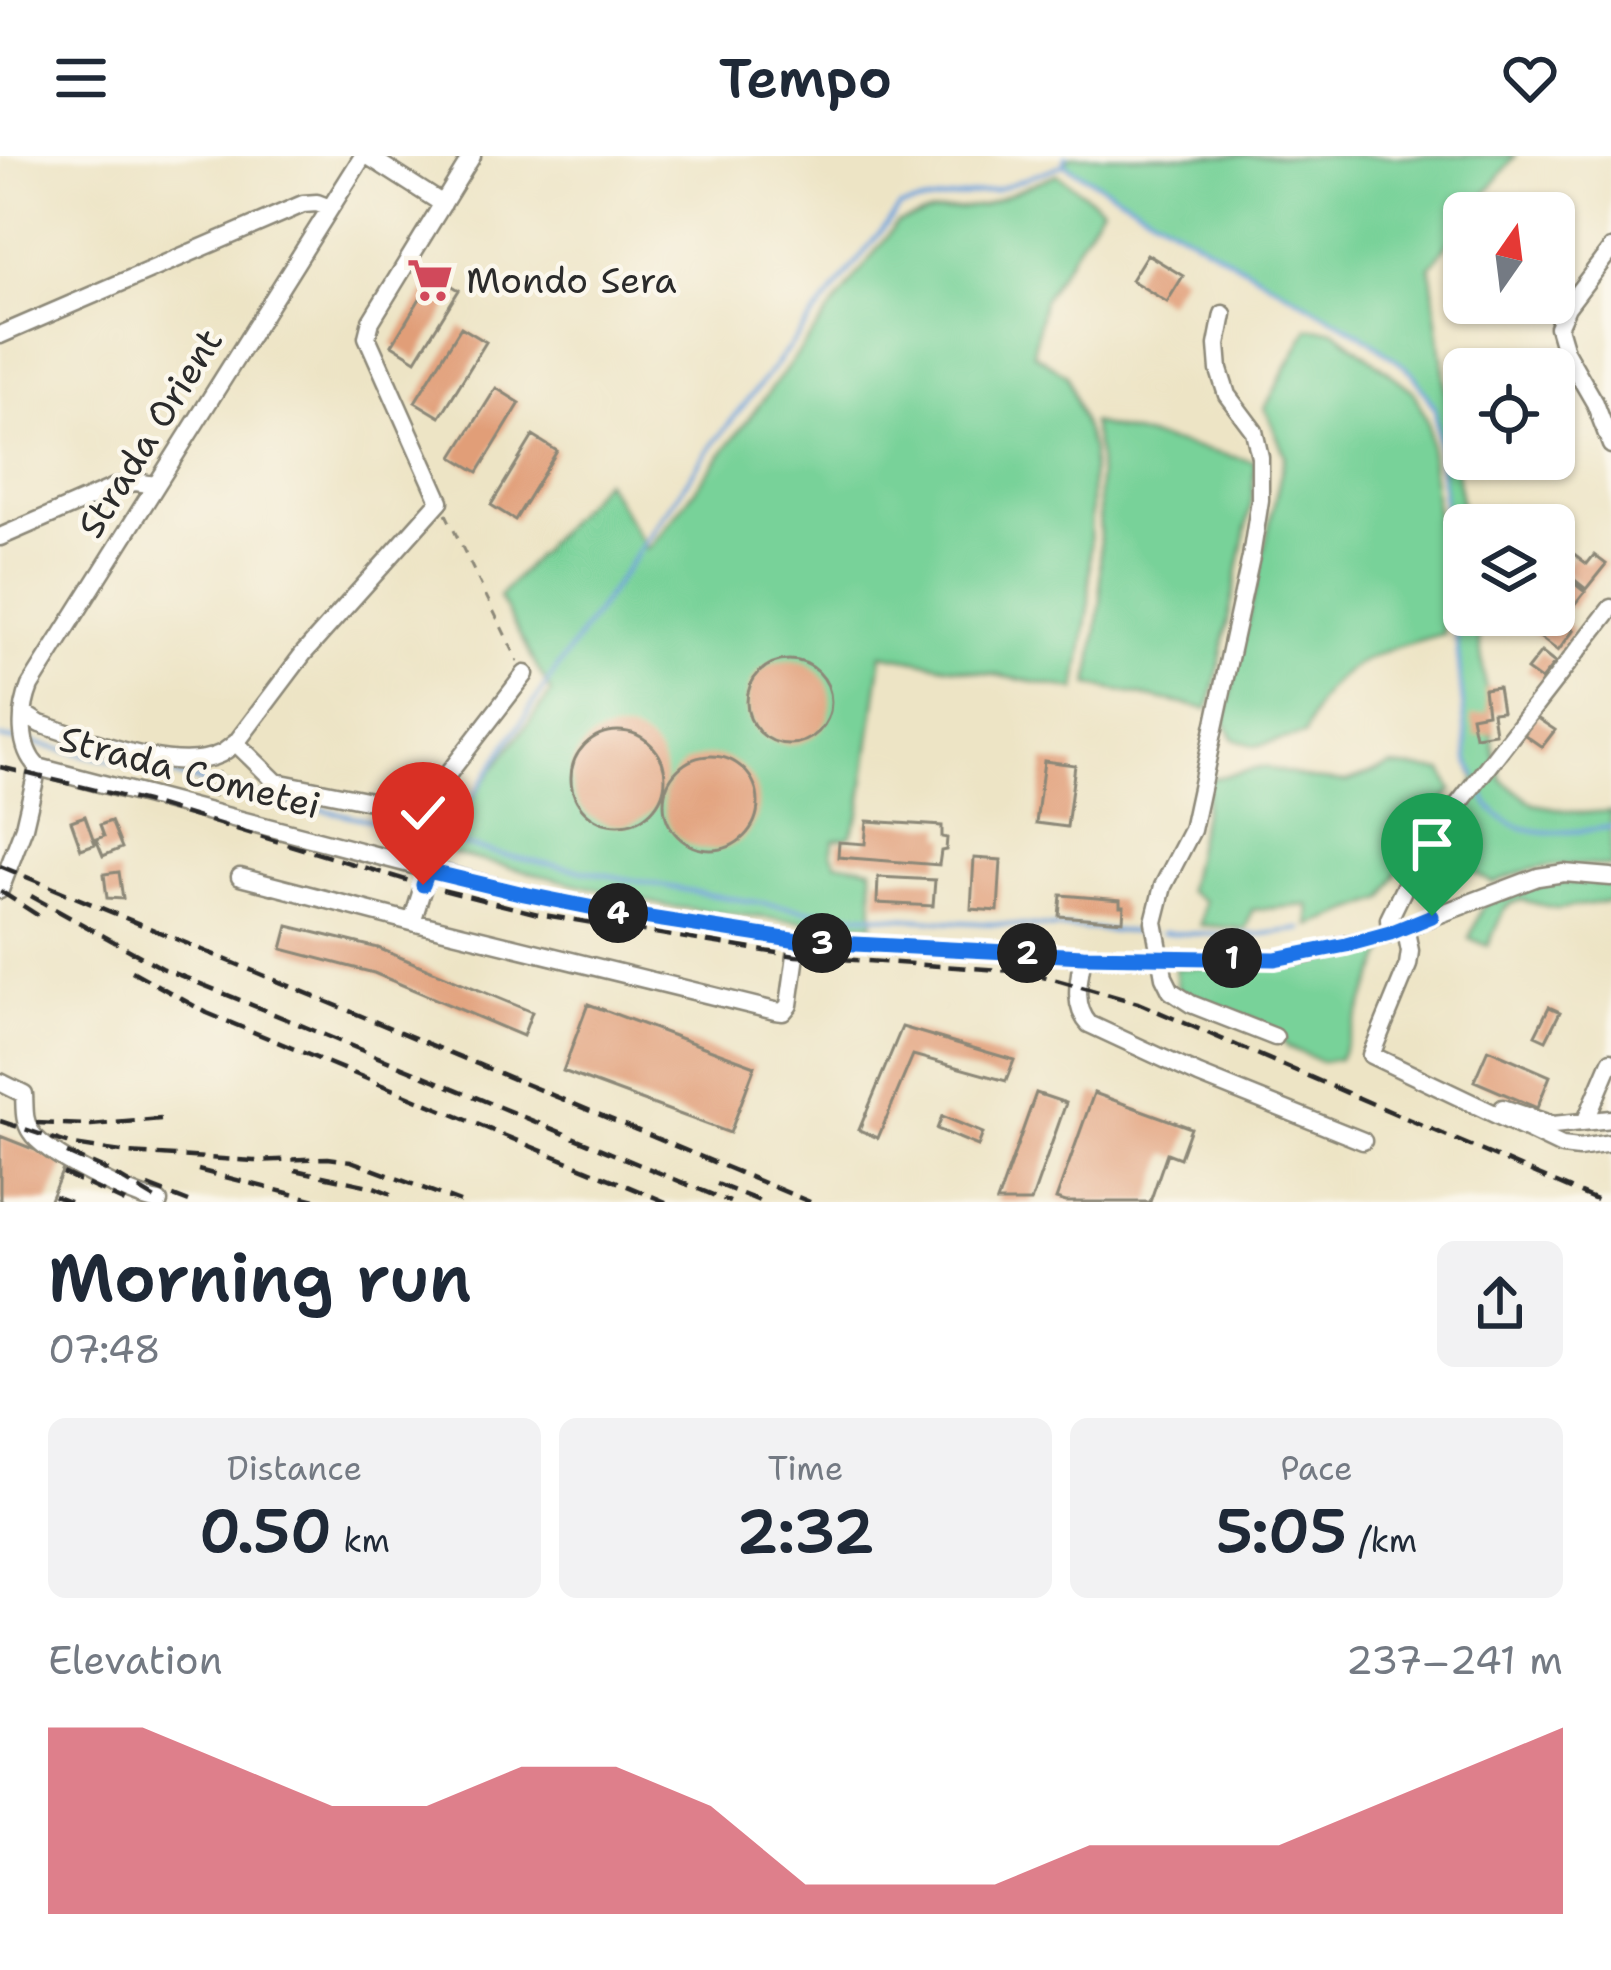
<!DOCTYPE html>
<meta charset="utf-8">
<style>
:root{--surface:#fff;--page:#f2f2f3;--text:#1f2937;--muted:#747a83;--accent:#d1495b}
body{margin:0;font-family:"Shantell Sans",sans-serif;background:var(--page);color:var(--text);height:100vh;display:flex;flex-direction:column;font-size:45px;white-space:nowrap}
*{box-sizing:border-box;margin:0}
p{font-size:39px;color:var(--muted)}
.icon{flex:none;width:66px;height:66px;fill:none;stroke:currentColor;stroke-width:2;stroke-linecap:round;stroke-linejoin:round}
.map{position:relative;height:1046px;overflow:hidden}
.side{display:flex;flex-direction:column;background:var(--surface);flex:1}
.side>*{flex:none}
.needle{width:78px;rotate:14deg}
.fabs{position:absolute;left:1443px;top:36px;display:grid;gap:24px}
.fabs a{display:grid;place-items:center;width:132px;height:132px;border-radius:18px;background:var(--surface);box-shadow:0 3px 9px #0004;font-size:60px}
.pin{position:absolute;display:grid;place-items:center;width:102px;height:102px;color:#fff;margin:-123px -51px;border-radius:50% 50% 50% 0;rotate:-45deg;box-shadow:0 0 12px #0007}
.pin .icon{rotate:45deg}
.km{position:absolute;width:60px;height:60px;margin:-30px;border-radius:50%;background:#222;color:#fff;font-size:33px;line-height:60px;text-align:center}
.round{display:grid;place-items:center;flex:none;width:126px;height:126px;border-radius:18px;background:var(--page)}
.headline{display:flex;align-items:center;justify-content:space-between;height:204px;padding:0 48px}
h1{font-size:66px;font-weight:600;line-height:90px}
.figures{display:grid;grid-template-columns:repeat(3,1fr);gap:18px;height:204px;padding:12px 48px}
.figures div{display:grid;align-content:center;border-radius:18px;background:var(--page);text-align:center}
.figures b{font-size:60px;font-weight:600}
.figures small{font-size:33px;font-weight:400}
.figures p{font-size:33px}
.chart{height:336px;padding:24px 48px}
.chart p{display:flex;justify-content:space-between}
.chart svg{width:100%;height:216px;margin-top:12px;fill:var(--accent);opacity:.7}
header{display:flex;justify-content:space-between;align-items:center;height:156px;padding:0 48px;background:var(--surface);font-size:54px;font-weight:600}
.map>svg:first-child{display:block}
.green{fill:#78d299;stroke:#527e62;stroke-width:3}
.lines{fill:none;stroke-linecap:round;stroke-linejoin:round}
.stream{stroke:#6ca1d8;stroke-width:4.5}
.building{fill:#e19e78}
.minor-casing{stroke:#8c8878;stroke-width:21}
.path{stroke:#8c8878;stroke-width:3;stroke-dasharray:9 9;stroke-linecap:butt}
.minor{stroke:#fff;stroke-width:16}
.rail{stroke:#2b2b2b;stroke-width:4.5;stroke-dasharray:18 9;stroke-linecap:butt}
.route-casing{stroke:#fff;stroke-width:24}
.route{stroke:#1a73e8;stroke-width:15}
.labels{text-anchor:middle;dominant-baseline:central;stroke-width:9;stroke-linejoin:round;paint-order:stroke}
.poi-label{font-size:36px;fill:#2b2b2b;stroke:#fbf7ec;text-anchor:start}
.street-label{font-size:36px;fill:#2b2b2b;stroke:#fbf7ec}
</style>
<header><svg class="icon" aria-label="menu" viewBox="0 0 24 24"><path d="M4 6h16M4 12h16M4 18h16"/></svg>Tempo<svg class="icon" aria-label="heart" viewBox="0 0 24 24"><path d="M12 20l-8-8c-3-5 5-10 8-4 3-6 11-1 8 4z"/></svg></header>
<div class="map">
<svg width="1611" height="1046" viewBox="0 0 1611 1046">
<rect width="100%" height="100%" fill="#fbf7ec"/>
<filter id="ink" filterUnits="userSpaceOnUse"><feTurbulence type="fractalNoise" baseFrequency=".00833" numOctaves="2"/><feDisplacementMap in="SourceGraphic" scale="24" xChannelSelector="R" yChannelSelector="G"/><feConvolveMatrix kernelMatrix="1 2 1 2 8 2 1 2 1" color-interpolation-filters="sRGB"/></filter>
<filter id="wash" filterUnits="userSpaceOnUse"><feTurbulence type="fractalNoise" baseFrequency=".004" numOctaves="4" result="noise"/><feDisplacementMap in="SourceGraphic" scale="48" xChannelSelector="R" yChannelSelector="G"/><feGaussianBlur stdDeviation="2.7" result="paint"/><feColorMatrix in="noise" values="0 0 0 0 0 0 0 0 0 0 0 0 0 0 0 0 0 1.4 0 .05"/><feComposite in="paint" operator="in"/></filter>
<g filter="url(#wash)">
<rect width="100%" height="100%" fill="#ede4c5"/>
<path class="green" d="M1071,0H1515L1471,57H1464V66L1430,111L1464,370V459H1476L1495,602L1502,624L1534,648L1581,657L1611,655V711C1563,706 1537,708 1493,727L1433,694L1476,625L1468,604L1435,253L1412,216L1362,179L1064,8Z
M1057,18L1102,51L1043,144L1033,197L1067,219L1092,295L1089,452L1076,534L882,498L860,657L850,680L834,684L831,697L836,706L872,712L873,768L783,764L666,750L433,693L551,537L499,441L604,324L647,393L662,377L897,67L929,57L983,49Z
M1308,172L1334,174L1413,235L1428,266L1442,419L1443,478C1399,489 1346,502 1320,544C1313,554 1309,567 1305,579L1255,590L1233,582L1225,566L1285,299L1265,252Z
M1091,267L1255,306L1252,343L1216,525L1208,553L1089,529L1101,444L1098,298Z
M1391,610L1443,615L1452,634L1409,693L1384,743L1310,770L1309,749L1252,754L1246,773L1200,769L1204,745L1187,735L1210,623L1265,611L1310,623L1347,626Z
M1559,726L1611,728V745L1558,753L1522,744L1512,747L1504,753L1488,790L1469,782L1484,748L1523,733Z
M1391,784L1339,903L1322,906L1288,891L1271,872L1178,833L1175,812L1287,809L1341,799Z"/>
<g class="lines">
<path class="stream" d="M1066,0L1064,8L1362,179L1412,216L1435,253L1468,604L1476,620
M0,582L18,585
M29,586L381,667L502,699L711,739L805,754L943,765L1151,777
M1480,631C1483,637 1485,644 1489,649C1515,685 1572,677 1611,671
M444,684L543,533L710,292L900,51L995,34L1062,9
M1162,777L1256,779L1302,773"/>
</g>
<g id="blocks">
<path class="building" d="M1147,98L1183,120L1167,146L1131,124Z
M434,119L459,134L416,204L392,189Z
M461,171L486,186L440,261L415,246Z
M496,232L520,247L478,316L453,301Z
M533,280L557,295L515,364L491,349Z
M1574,398L1587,408L1594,399L1606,408L1586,433L1562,414Z
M1554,411L1585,436L1572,453L1554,439Z
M1535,459L1545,463L1548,459H1555L1574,474L1558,495L1526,471Z
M1541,496L1555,507L1541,524L1527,514Z
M747 546a42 42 0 1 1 84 0a42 42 0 1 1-84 0Z
M1498,531L1502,555L1492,556L1495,577L1475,580L1471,560L1487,557L1484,533Z
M1534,560L1555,574L1542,591L1522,577Z
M571 622a47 47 0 1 1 94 0a47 47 0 1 1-94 0Z
M664 647a47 47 0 1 1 94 0a47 47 0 1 1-94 0Z
M1044,605L1075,609L1067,671L1036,667Z
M85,660L95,688L81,693L71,665Z
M111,665L122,692L103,700L96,683L104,680L100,669Z
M867,665L942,670V681L947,682L946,694L941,695L939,709L838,701L839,686L865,688Z
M974,702L1001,704L998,755L971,753Z
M119,716L123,743L107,742L104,718Z
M878,721L935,724L933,750L877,747Z
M1061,739L1120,744V750H1124L1123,765L1059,760Z
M288,770L378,792L532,856L523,880L374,817L282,793Z
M588,848L755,910L730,977L563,915Z
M1549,851L1560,856L1546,884L1535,879Z
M902,871L1014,904L1006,925L913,899L878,982L859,974Z
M1488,893L1550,920L1537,952L1474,925Z
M1036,937L1066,947L1031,1046H997Z
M1094,937L1191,972L1180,1002L1167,997L1150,1046H1066L1056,1043Z
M942,960L983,977L978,990L937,973Z
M0,980L66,1006L49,1046H0Z"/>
</g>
</g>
<g filter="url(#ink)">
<use href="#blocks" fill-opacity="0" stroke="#8c8878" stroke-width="3"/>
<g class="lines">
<g class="minor-casing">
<path id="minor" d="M363,0L30,530C20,555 18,592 38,611L524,738L624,758L798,785L1083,800L1275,803L1308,798L1390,777L1538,721L1564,717L1611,721
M368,0L443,48
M1611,93L1567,151L1558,171L1565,195L1595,247L1611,289
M1223,158L1217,189L1219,214L1227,239L1254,275L1260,301V344L1251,401L1192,674L1163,730L1154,766L1164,821L1171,835L1191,848L1275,881
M0,179L303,48L317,47L330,52
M0,381L117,330L136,326L155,329
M23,557L40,568C86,582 174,620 220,598C223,597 234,588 236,587L276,626L396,650H409L431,640L525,518
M236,587L303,498L440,345L367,181L371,165L472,0
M240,721L412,766L428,715
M0,734L24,671L38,611
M412,766L775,855L783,856L789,849L798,785
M1405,771L1410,795L1408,809L1371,899L1562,990L1579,992L1611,987
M1390,777L1389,763L1422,695L1611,452
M1083,800C1079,823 1072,849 1089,868L1199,919L1363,985
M0,926L24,938C25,951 23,964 31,976C44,998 133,1042 159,1046
M1503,952L1553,969L1611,963
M1586,964L1611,905"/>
</g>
<path class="path" d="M446,358L518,505
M214,641L219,615"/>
<use href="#minor" class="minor"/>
<path class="rail" d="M0,611L146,646L423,729L538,758L796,800L1028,816L1138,847L1601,1046
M0,710L810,1046
M0,735L39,760
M31,740L162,812L730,1046
M132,815L207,857L666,1046
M0,965L73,989L128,997L254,1005L328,1002L351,1005L460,1046
M36,967L91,969L161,963
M67,997L109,1015L160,1046
M198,1014L323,1046
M295,1014L374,1031L399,1041
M63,1017L125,1046
M717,1028L762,1046
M148,1030L189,1046
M54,1040L70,1046"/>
</g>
</g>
<g class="lines" filter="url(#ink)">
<g class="route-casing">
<path id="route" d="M423,729L428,715L524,738L624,758L798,785L1083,800L1275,803L1346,789L1390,777L1432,760"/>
</g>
<use href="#route" class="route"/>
</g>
<defs>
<g id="supermarket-bare" transform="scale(3.6)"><path d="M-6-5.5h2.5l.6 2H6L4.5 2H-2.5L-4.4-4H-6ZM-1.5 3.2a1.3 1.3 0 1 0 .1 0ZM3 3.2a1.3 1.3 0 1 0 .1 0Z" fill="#d1495b" stroke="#fbf7ec" stroke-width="2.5" paint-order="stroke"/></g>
</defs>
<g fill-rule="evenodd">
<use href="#supermarket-bare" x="430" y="124"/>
</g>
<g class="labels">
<g class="poi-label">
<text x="466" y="124">Mondo Sera</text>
</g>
<g class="street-label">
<text transform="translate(150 277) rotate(-58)">Strada Orient</text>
<text transform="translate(190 616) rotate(15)">Strada Cometei</text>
</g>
</g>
</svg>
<div class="fabs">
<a><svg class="needle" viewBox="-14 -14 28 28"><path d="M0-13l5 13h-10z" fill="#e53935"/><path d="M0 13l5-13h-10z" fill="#747a83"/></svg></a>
<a><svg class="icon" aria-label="locate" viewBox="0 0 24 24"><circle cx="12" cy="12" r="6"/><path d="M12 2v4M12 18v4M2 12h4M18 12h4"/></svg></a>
<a><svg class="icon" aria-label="layers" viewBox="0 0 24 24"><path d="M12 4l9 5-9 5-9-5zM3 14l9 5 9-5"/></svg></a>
</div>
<div class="pin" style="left:1432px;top:760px;background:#1e9e55"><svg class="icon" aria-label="arrive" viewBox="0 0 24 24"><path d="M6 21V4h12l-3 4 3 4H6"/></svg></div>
<div class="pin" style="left:423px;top:729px;background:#d93025"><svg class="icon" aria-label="check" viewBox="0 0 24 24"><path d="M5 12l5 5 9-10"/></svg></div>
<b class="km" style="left:1232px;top:802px">1</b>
<b class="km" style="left:1027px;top:797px">2</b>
<b class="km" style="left:822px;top:787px">3</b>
<b class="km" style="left:618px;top:757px">4</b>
</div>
<section class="side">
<div class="headline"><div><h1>Morning run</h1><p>07:48</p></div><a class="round"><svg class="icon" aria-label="share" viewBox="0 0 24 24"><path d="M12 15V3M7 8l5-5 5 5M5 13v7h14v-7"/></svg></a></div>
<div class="figures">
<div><p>Distance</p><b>0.50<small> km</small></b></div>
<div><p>Time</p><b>2:32</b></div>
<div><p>Pace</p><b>5:05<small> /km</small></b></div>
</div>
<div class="chart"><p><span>Elevation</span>237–241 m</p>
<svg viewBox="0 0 160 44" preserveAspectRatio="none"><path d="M0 44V6L10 6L20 14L30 22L40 22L50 14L60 14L70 22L80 38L90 38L100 38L110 30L120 30L130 30L140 22L150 14L160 6V44z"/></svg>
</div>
</section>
